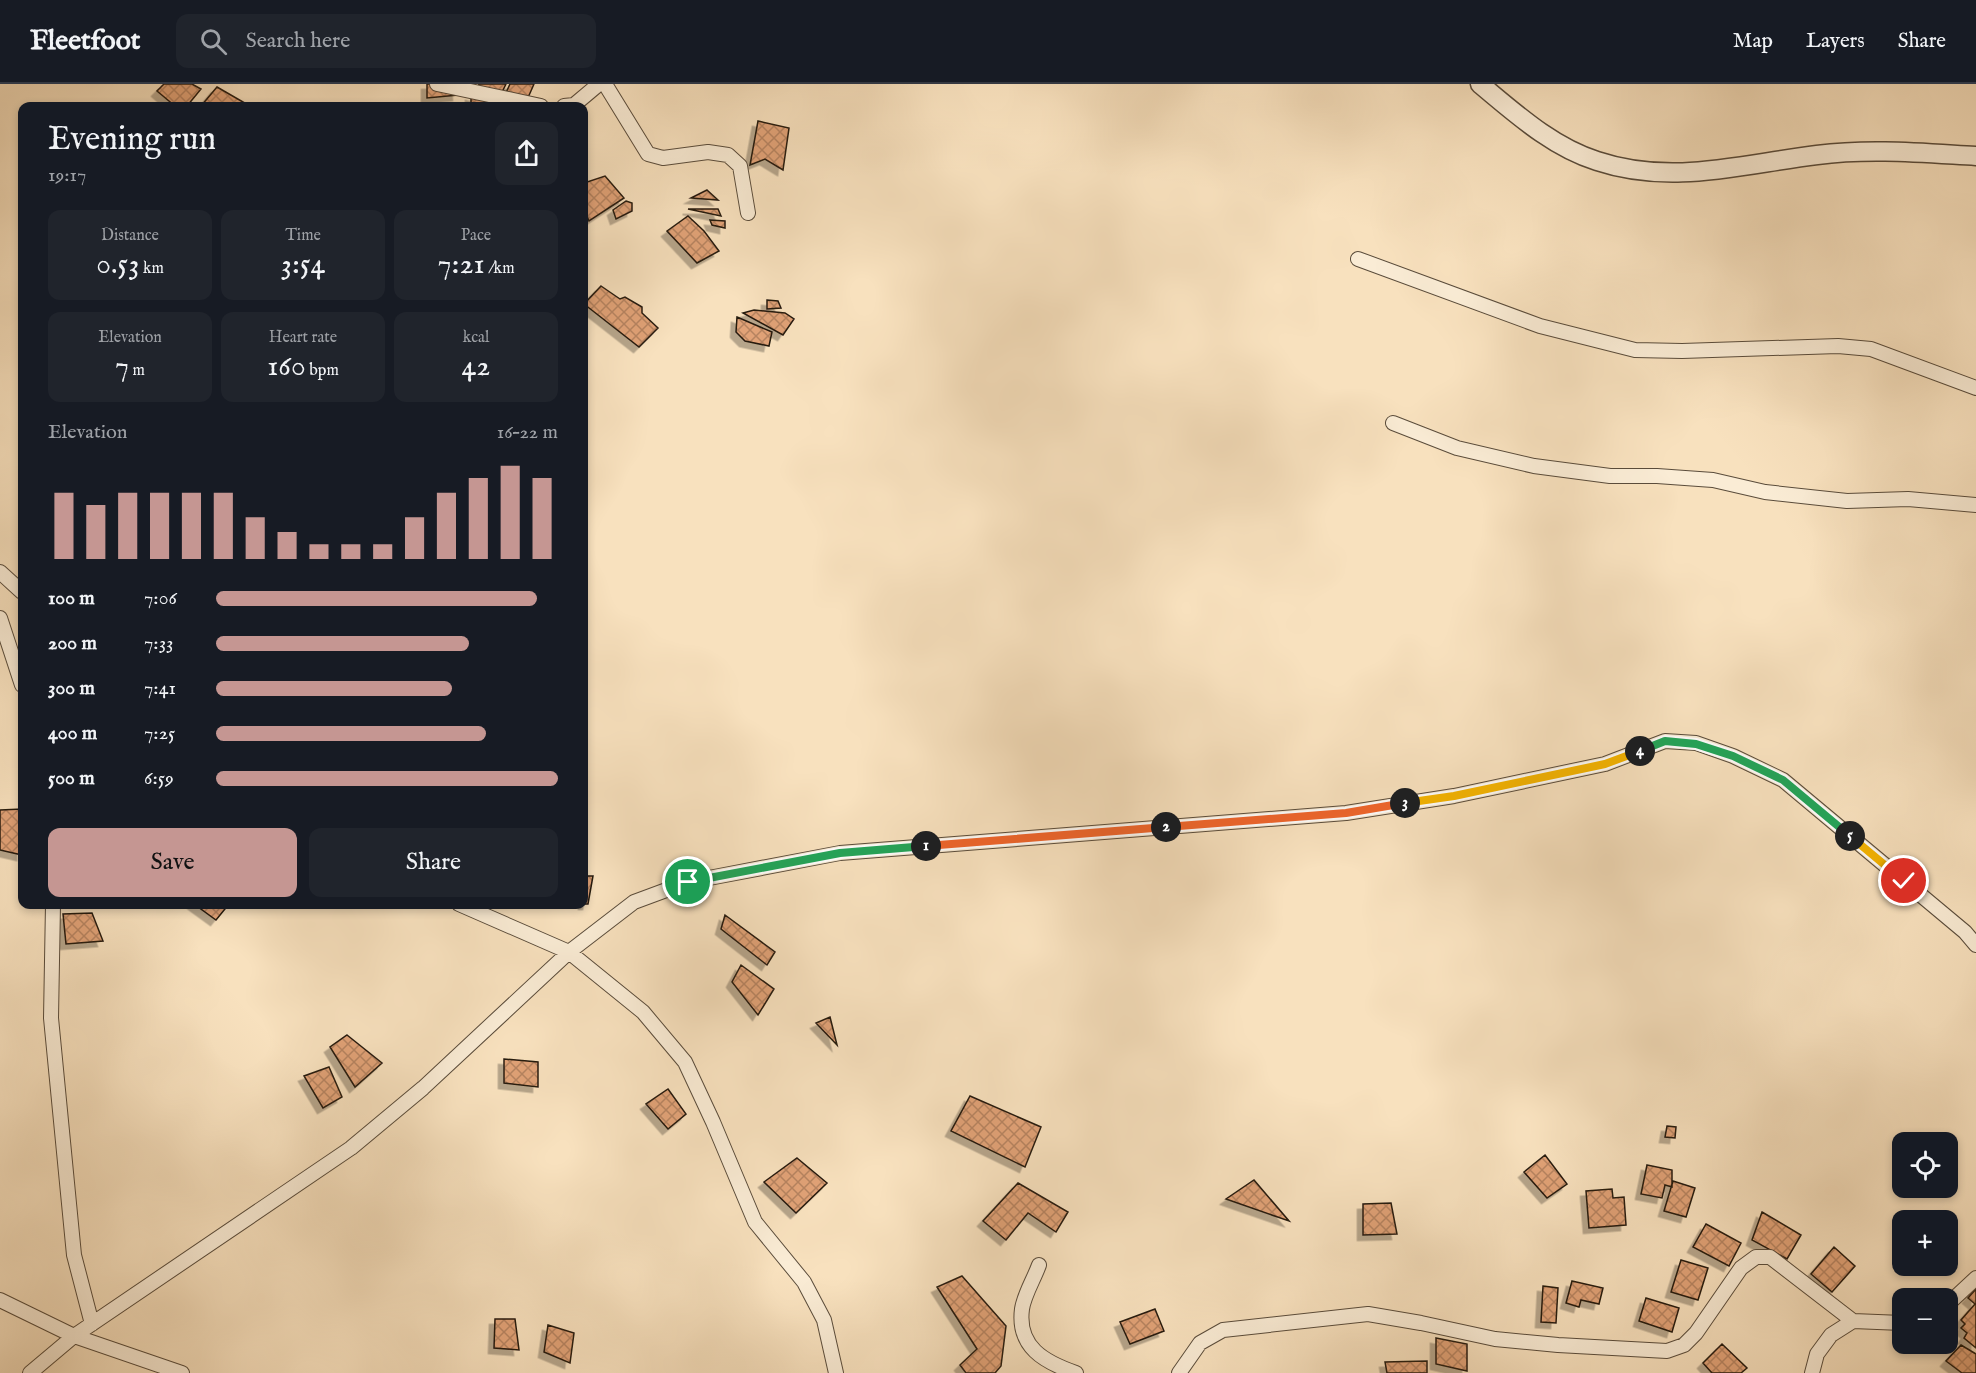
<!DOCTYPE html>
<meta charset="utf-8">
<style>
:root{--surface:#171b24;--page:#20242c;--text:#f1f3f6;--muted:#9ea1a6;--line:#363941;--accent:#c59692}
body{margin:0;font-family:"IM FELL English",serif;background:var(--page);color:var(--text);height:100vh;display:flex;flex-direction:column;font-size:22px;white-space:nowrap}
*{box-sizing:border-box;margin:0}
p{font-size:20px;color:var(--muted)}
.icon{flex:none;width:33px;height:33px;fill:none;stroke:currentColor;stroke-width:2;stroke-linecap:round;stroke-linejoin:round}
.map{position:relative;flex:1;overflow:hidden}
.panel{position:absolute;left:18px;top:18px;width:570px;height:807px;display:flex;flex-direction:column;background:var(--surface);border-radius:12px;box-shadow:0 3px 9px #0003}
.panel>*{flex:none}
.fabs{position:absolute;left:1892px;top:1048px;display:grid;gap:12px}
.fabs a{display:grid;place-items:center;width:66px;height:66px;border-radius:12px;background:var(--surface);box-shadow:0 3px 9px #0003;font-size:30px}
.pin{position:absolute;display:grid;place-items:center;width:51px;height:51px;color:#fff;margin:-26px;border:3px solid #fff;border-radius:50%;box-shadow:0 2px 6px #0007}
.km{position:absolute;width:30px;height:30px;margin:-15px;border-radius:50%;background:#222;color:#fff;font-size:16px;line-height:30px;text-align:center}
.round{display:grid;place-items:center;flex:none;width:63px;height:63px;border-radius:12px;background:var(--page)}
.summary{display:flex;align-items:center;justify-content:space-between;height:102px;padding:0 30px}
h1{font-size:33px;font-weight:600;line-height:45px}
.figures{display:grid;grid-template-columns:repeat(3,1fr);gap:9px;height:102px;padding:6px 30px}
.figures div{display:grid;align-content:center;border-radius:12px;background:var(--page);text-align:center}
.figures b{font-size:30px;font-weight:600}
.figures small{font-size:16px;font-weight:400}
.figures p{font-size:16px}
.chart{height:168px;padding:12px 30px}
.chart p{display:flex;justify-content:space-between}
.chart svg{width:100%;height:108px;margin-top:6px;stroke:var(--accent);stroke-width:6}
.primary-button{display:flex;gap:12px;margin-top:auto;padding:12px 30px}
.primary-button a{flex:1;height:69px;border-radius:12px;background:var(--accent);color:#111;font-size:24px;font-weight:600;line-height:69px;text-align:center}
.primary-button a+a{background:var(--page);color:var(--text)}
ul{padding:0 30px;list-style:none;font-size:20px}
li{display:grid;grid-template-columns:96px 72px 1fr;align-items:center;height:45px}
li i{height:15px;border-radius:8px;background:var(--accent)}
header{display:flex;align-items:center;gap:36px;box-sizing:border-box;height:84px;padding:0 30px;background:var(--surface);border-bottom:2px solid var(--line)}
header strong{font-size:28px}
nav{display:flex;gap:33px;margin-inline-start:auto;font-size:21px}
.search{width:420px;height:54px;background:var(--page);display:flex;align-items:center;gap:15px;box-sizing:border-box;padding:0 21px;border-radius:12px;color:var(--muted);font-size:22px}
.map>svg:first-child{display:block}
.building{fill:url(#building-cross-hatch);stroke:#261a0f;stroke-width:1.5;filter:url(#shadow)}
.lines{fill:none;stroke-linecap:round;stroke-linejoin:round}
.minor-casing{stroke:#5a4c3b;stroke-width:16}
.tertiary-casing{stroke:#5a4c3b;stroke-width:21}
.minor{stroke:#faecd5;stroke-width:14}
.tertiary{stroke:#faecd5;stroke-width:18}
.split-1-casing{stroke:#fff;stroke-width:12}
.split-2-casing{stroke:#fff;stroke-width:12}
.split-3-casing{stroke:#fff;stroke-width:12}
.split-4-casing{stroke:#fff;stroke-width:12}
.split-5-casing{stroke:#fff;stroke-width:12}
.split-6-casing{stroke:#fff;stroke-width:12}
.split-1{stroke:#22a559;stroke-width:8}
.split-2{stroke:#f0652b;stroke-width:8}
.split-3{stroke:#f0652b;stroke-width:8}
.split-4{stroke:#f5b400;stroke-width:8}
.split-5{stroke:#22a559;stroke-width:8}
.split-6{stroke:#f5b400;stroke-width:8}
</style>
<header>
<strong>Fleetfoot</strong>
<div class="search"><svg class="icon" aria-label="search" viewBox="0 0 24 24"><circle cx="10" cy="10" r="6"/><path d="M15 15l6 6"/></svg>Search here</div>
<nav><a>Map</a><a>Layers</a><a>Share</a></nav>
</header>
<div class="map">
<svg width="1976" height="1289" viewBox="0 0 1976 1289">
<defs>
<pattern id="building-cross-hatch" width="8" height="8" patternUnits="userSpaceOnUse" patternTransform="scale(1.5)"><rect width="8" height="8" fill="#e1a277"/><path d="M0 0l8 8M0 8l8-8" fill="none" stroke="#b68360"/></pattern>
<filter id="shadow"><feDropShadow dx="-5.5" dy="5.5" stdDeviation="0" flood-color="#0004"/></filter>
</defs>
<rect width="100%" height="100%" fill="#f8e1be"/>
<filter id="stains"><feTurbulence type="fractalNoise" baseFrequency=".00333" numOctaves="4"/><feColorMatrix values="0 0 0 0 .2 0 0 0 0 .09 0 0 0 0 .02 0 0 0 .5 -.17"/></filter>
<radialGradient id="worn" r=".72"><stop offset=".6" stop-color="#630" stop-opacity="0"/><stop offset="1" stop-color="#630" stop-opacity=".3"/></radialGradient>
<path class="building" d="M164,0H192L201,5L187,22H175L157,7Z
M427,0H457L458,11L427,14Z
M479,0H506L501,10L478,3Z
M510,0H534L527,16L505,11Z
M217,3L250,22H201Z
M471,11L495,18L494,22H471Z
M758,37L789,44L783,86L765,75L750,81Z
M605,92L624,114L589,137L584,125V99Z
M707,106L718,116L691,114Z
M626,117L632,119V127L616,135L613,126Z
M688,125H718L721,132Z
M688,132L704,147L719,167L697,179L667,147Z
M710,136L725,137V144L712,141Z
M601,202L620,215L625,213L642,223V229L658,244L639,263L584,220Z
M767,216L778,217L781,224L767,225Z
M754,226L785,229L794,235L783,251L743,229Z
M737,233L772,248L769,262L745,257L736,248Z
M22,725V771L0,766V726Z
M584,792H593L588,820H584Z
M194,820H229L216,836Z
M92,829L103,857L66,860L63,830Z
M725,831L775,868L767,881L721,845Z
M741,881L774,905L758,931L732,898Z
M830,933L837,961L816,939Z
M347,951L382,979L355,1003L330,963Z
M504,975L538,978V1003L504,999Z
M329,983L342,1013L323,1024L304,992Z
M668,1005L686,1030L668,1045L646,1020Z
M970,1012L1041,1043L1025,1083L951,1047Z
M1667,1042L1676,1043L1675,1054L1665,1053Z
M1545,1071L1567,1100L1547,1114L1524,1088Z
M797,1074L827,1099L796,1129L764,1098Z
M1647,1081L1672,1086V1103L1665,1101L1662,1114L1641,1110Z
M1254,1096L1289,1137L1226,1115Z
M1673,1097L1695,1104L1686,1133L1664,1127Z
M1018,1099L1068,1128L1056,1148L1028,1129L1006,1156L983,1137Z
M1612,1105L1613,1114L1624,1113L1626,1141L1589,1144L1586,1107Z
M1391,1119L1397,1150L1363,1151V1120Z
M1762,1128L1801,1151L1787,1175L1752,1156Z
M1706,1140L1741,1159L1729,1182L1693,1163Z
M1834,1163L1855,1182L1832,1208L1811,1190Z
M1681,1176L1708,1184L1698,1216L1671,1208Z
M962,1192L1006,1242L1001,1282L995,1289H966L960,1281L977,1265L937,1203Z
M1572,1197L1603,1204L1599,1220L1581,1216L1579,1223L1566,1219Z
M1543,1202L1558,1204L1556,1239L1541,1238Z
M1976,1205V1264L1964,1254L1967,1249L1961,1244L1965,1240L1961,1236L1975,1220L1968,1214Z
M1646,1214L1679,1224L1672,1248L1639,1237Z
M1155,1225L1164,1247L1130,1260L1120,1238Z
M495,1235H515L519,1266L494,1264Z
M548,1241L574,1249L570,1279L544,1268Z
M1436,1254L1467,1260V1287L1436,1280Z
M1722,1260L1747,1284L1741,1289H1712L1703,1279Z
M1961,1261L1976,1270V1289H1962L1946,1277Z
M1427,1277V1289H1387L1385,1278Z"/>
<g class="lines">
<g class="minor-casing">
<path id="minor" d="M437,0L541,22
M605,0L648,70L663,74L708,68L728,71L740,82L748,129
M564,22L574,21L599,0
M1358,175L1540,242L1635,266L1682,267L1838,262L1871,265L1976,304
M1393,339L1457,364L1534,382L1610,392H1657L1713,396L1765,408L1847,417L1908,415L1976,421
M0,488L22,508
M0,534L22,601
M53,820L51,934L74,1171L92,1240
M459,820L569,868L643,928L685,978L713,1038L755,1138L804,1198L824,1236L836,1289
M1039,1181C1034,1195 1024,1211 1022,1225C1017,1263 1044,1278 1076,1289
M0,1216L74,1252L182,1289
M1947,1221L1976,1194
M30,1289L74,1252L351,1064L423,1004L569,868L634,818L688,798L840,769L1346,729L1454,712L1605,680L1665,657L1696,659L1733,672L1783,696L1965,848L1976,861
M1179,1289L1200,1259L1223,1246L1368,1230L1421,1239L1495,1255L1558,1261L1667,1267L1684,1261L1696,1249L1741,1184L1756,1173H1770L1853,1237
M1812,1289L1817,1270L1831,1251L1853,1237L1902,1239"/>
</g>
<g class="tertiary-casing">
<path id="tertiary" d="M1480,0C1515,29 1552,63 1597,77C1672,102 1742,80 1817,71C1870,64 1923,69 1976,72"/>
</g>
<use href="#minor" class="minor"/>
<use href="#tertiary" class="tertiary"/>
</g>
<g class="lines">
<g class="split-1-casing">
<path id="split-1" d="M688,798L840,769L926,762"/>
</g>
<g class="split-2-casing">
<path id="split-2" d="M926,762L1166,743"/>
</g>
<g class="split-3-casing">
<path id="split-3" d="M1166,743L1346,729L1405,719"/>
</g>
<g class="split-4-casing">
<path id="split-4" d="M1405,719L1454,712L1605,680L1640,667"/>
</g>
<g class="split-5-casing">
<path id="split-5" d="M1640,667L1665,657L1696,660L1733,672L1783,696L1850,752"/>
</g>
<g class="split-6-casing">
<path id="split-6" d="M1850,752L1904,797"/>
</g>
<use href="#split-1" class="split-1"/>
<use href="#split-2" class="split-2"/>
<use href="#split-3" class="split-3"/>
<use href="#split-4" class="split-4"/>
<use href="#split-5" class="split-5"/>
<use href="#split-6" class="split-6"/>
</g>
<rect width="100%" height="100%" filter="url(#stains)"/>
<rect width="100%" height="100%" fill="url(#worn)"/>
</svg>
<div class="fabs">
<a><svg class="icon" aria-label="locate" viewBox="0 0 24 24"><circle cx="12" cy="12" r="6"/><path d="M12 2v4M12 18v4M2 12h4M18 12h4"/></svg></a>
<a>+</a>
<a>−</a>
</div>
<div class="pin" style="left:688px;top:798px;background:#1e9e55"><svg class="icon" aria-label="arrive" viewBox="0 0 24 24"><path d="M6 21V4h12l-3 4 3 4H6"/></svg></div>
<div class="pin" style="left:1904px;top:797px;background:#d93025"><svg class="icon" aria-label="check" viewBox="0 0 24 24"><path d="M5 12l5 5 9-10"/></svg></div>
<b class="km" style="left:926px;top:762px">1</b>
<b class="km" style="left:1166px;top:743px">2</b>
<b class="km" style="left:1405px;top:719px">3</b>
<b class="km" style="left:1640px;top:667px">4</b>
<b class="km" style="left:1850px;top:752px">5</b>
<section class="panel">
<div class="summary"><div><h1>Evening run</h1><p>19:17</p></div><a class="round"><svg class="icon" aria-label="share" viewBox="0 0 24 24"><path d="M12 15V3M7 8l5-5 5 5M5 13v7h14v-7"/></svg></a></div>
<div class="figures">
<div><p>Distance</p><b>0.53<small> km</small></b></div>
<div><p>Time</p><b>3:54</b></div>
<div><p>Pace</p><b>7:21<small> /km</small></b></div>
</div>
<div class="figures">
<div><p>Elevation</p><b>7<small> m</small></b></div>
<div><p>Heart rate</p><b>160<small> bpm</small></b></div>
<div><p>kcal</p><b>42</b></div>
</div>
<div class="chart"><p><span>Elevation</span>16–22 m</p>
<svg viewBox="0 0 160 44" preserveAspectRatio="none"><path d="M5 44V17M15 44V22M25 44V17M35 44V17M45 44V17M55 44V17M65 44V27M75 44V33M85 44V38M95 44V38M105 44V38M115 44V27M125 44V17M135 44V11M145 44V6M155 44V11"/></svg>
</div>
<ul>
<li><b>100 m</b>7:06<i style="width:94%"></i></li>
<li><b>200 m</b>7:33<i style="width:74%"></i></li>
<li><b>300 m</b>7:41<i style="width:69%"></i></li>
<li><b>400 m</b>7:25<i style="width:79%"></i></li>
<li><b>500 m</b>6:59<i style="width:100%"></i></li>
</ul>
<div class="primary-button"><a>Save</a><a>Share</a></div>
</section>
</div>
